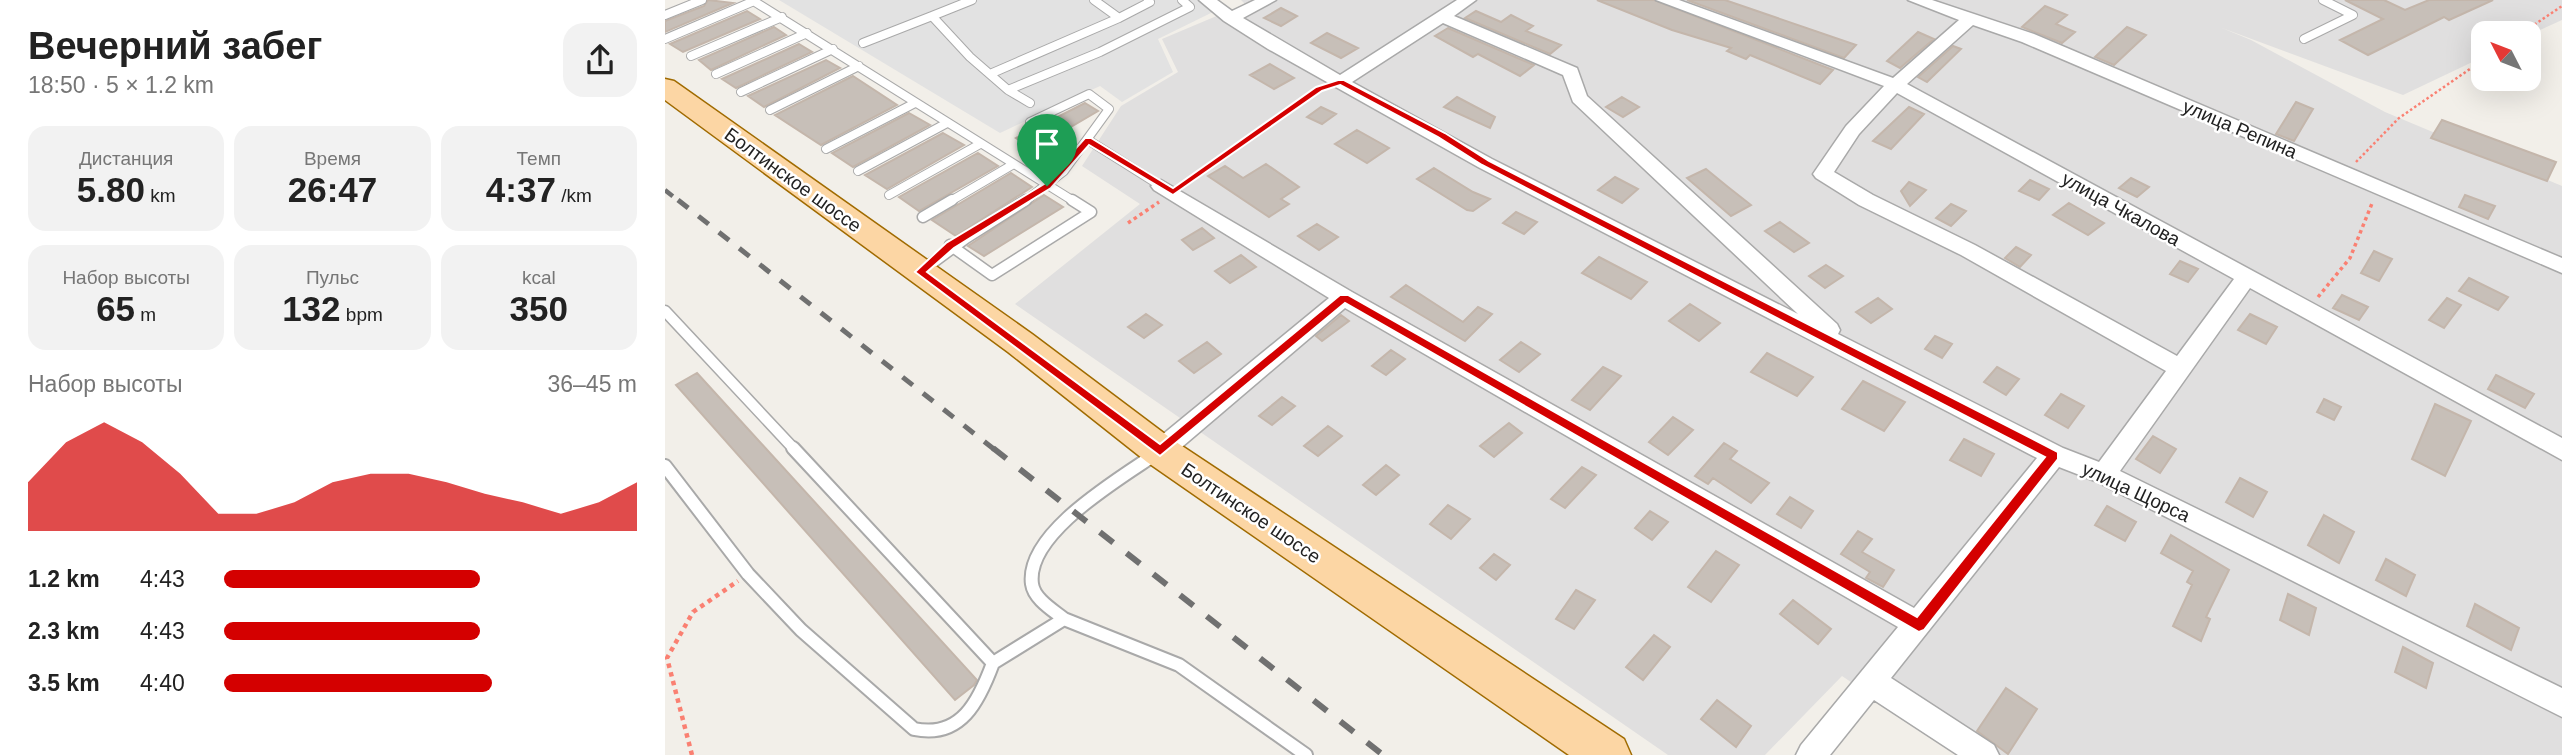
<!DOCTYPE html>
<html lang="ru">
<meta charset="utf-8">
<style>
:root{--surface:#fff;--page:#f2f2f2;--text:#222;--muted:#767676;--accent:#d40000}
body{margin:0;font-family:Arial,sans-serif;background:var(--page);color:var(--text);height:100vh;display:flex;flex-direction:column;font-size:26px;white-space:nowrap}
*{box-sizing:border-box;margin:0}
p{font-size:23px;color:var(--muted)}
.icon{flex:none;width:38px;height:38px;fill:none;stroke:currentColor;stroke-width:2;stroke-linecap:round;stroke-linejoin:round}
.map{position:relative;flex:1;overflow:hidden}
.details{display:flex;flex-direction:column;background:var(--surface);width:665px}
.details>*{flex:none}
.needle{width:46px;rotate:312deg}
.fabs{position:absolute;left:1806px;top:21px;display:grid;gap:14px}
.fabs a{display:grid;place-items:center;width:70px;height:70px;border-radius:14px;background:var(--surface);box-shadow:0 7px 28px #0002;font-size:35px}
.pin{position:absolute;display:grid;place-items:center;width:60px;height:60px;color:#fff;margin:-72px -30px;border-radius:50% 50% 50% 0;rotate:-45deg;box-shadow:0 0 7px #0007}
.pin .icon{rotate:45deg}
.round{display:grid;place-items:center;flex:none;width:74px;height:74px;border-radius:21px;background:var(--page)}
.overview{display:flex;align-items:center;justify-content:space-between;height:119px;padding:0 28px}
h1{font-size:38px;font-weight:800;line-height:52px}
.metrics{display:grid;grid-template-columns:repeat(3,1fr);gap:10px;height:119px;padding:7px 28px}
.metrics div{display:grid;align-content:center;border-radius:18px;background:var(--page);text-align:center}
.metrics b{font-size:35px;font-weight:800}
.metrics small{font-size:19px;font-weight:400}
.metrics p{font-size:19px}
.chart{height:196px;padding:14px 28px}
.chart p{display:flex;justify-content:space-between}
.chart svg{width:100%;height:126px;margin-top:7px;fill:var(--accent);opacity:.7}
ul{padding:0 28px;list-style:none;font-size:23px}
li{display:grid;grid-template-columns:112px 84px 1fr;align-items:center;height:52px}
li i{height:18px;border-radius:9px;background:var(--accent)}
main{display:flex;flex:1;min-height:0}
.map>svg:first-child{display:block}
.residential{fill:#e0dfdf}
.parking{fill:#e2e2e2}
.building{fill:#c7bfb8;stroke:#c4b6ab;stroke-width:2}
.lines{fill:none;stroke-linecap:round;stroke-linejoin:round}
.lane-far2-casing{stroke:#a9a9a9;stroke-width:10}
.lane-far1-casing{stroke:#a9a9a9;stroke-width:13}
.lane-casing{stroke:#a9a9a9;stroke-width:16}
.street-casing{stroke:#a9a9a9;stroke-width:3}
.primary-casing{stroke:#a06b00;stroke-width:3}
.path-far2{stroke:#fa8072;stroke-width:2.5;stroke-dasharray:2.5 2.5;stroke-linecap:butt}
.path-far1{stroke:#fa8072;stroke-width:3.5;stroke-dasharray:3.5 3.5;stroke-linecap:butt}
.path{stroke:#fa8072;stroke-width:4.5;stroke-dasharray:4.5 4.5;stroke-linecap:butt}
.lane-far2{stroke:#fff;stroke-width:8}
.lane-far1{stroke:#fff;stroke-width:10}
.lane{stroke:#fff;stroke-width:12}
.street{fill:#fff;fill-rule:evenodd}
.primary{fill:#fcd6a4;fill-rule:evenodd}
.rail-far2{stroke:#707070;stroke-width:4.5;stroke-dasharray:10 10;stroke-linecap:butt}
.rail-far1{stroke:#707070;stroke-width:5;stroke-dasharray:13 13;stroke-linecap:butt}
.rail{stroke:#707070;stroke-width:6;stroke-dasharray:17 17;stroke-linecap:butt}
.route{fill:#d40000;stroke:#fff;stroke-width:2;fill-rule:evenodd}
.labels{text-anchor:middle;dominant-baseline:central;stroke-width:5;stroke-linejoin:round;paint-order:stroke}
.street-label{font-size:19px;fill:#222;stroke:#fff}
</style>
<main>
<section class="details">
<div class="overview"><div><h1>Вечерний забег</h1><p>18:50 · 5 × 1.2 km</p></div><a class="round"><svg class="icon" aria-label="share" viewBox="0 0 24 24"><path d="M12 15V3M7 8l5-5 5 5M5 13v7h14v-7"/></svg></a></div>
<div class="metrics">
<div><p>Дистанция</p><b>5.80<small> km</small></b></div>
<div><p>Время</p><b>26:47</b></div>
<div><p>Темп</p><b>4:37<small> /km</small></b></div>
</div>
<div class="metrics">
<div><p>Набор высоты</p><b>65<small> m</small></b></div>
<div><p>Пульс</p><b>132<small> bpm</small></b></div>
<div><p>kcal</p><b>350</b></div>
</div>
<div class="chart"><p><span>Набор высоты</span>36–45 m</p>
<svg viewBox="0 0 160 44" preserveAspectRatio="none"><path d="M0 44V27L10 13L20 6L30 13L40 24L50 38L60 38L70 34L80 27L90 24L100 24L110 27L120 31L130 34L140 38L150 34L160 27V44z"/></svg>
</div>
<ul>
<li><b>1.2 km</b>4:43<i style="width:62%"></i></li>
<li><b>2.3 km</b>4:43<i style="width:62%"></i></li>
<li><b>3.5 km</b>4:40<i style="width:65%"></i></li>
</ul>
</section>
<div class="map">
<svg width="1897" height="755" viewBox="0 0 1897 755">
<rect width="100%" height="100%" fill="#f2efe9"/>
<path class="residential" d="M576,0H1897V20L1864,35L1818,33V57L1738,95L1557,28L1586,40L1720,112L1897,186V755H1294L1177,676L1100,755H1003L350,304L475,204L417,166L456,106L513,72L497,39L580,4Z"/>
<path class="parking" d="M114,0H533L548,12L493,39L508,72L457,102L435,86L335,133Z"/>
<path class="building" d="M43,0L68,3L0,32V21L39,6Z
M932,0H989L1168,70L1155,84L1085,55L1081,59L1062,51L1066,48L1007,30Z
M1022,0H1060L1191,45L1179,58Z
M1680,0H1719L1740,10L1764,0H1828L1784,20L1779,17L1703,55L1675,40L1718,19Z
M1380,6L1402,15L1391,24L1410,32L1397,43L1357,27Z
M616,8L632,16L616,26L599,18Z
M82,11L95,19L18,52L5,44Z
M811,11L836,22L846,15L868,26L861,31L896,45L885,54L800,18Z
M109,27L121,35L46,70L34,60Z
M1462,27L1481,35L1449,65L1430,57Z
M783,28L869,65L855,76L813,54L808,57L770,36Z
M1253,32L1269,39L1235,68L1222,61Z
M662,33L693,48L676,58L646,43Z
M134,44L147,52L71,88L57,79Z
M1288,46L1296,49L1262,82L1253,77Z
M161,60L175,68L99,107L83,96Z
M605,64L629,78L609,89L585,75Z
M188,76L232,105L156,145L110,115Z
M792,97L830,117L825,128L779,107Z
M957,97L974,107L958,117L941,107Z
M1631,102L1648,109L1629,141L1611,134Z
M420,103L433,111L368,149L351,138Z
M656,107L671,114L657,124L642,117Z
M1244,107L1259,114L1226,149L1208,141Z
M244,113L265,125L188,167L167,153Z
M1777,120L1891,162L1882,181L1766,138Z
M692,130L724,148L702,163L670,144Z
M278,133L299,145L222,189L200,175Z
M313,153L333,166L254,211L234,197Z
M601,164L634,187L616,199L624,204L604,217L543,176L560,166L578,178Z
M769,168L808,192L825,199L808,211L802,210L752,179Z
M1041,169L1063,187L1086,205L1066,216L1022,178Z
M346,173L367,187L291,236L267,220Z
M950,177L973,189L957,203L933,190Z
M1466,178L1484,187L1472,197L1454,188Z
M1365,180L1384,189L1374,200L1354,191Z
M1244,182L1261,190L1245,206L1236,191Z
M379,195L398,207L319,256L303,246Z
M1800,195L1830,206L1823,219L1794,207Z
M1404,203L1439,223L1423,235L1388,215Z
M1286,204L1301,211L1286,226L1271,218Z
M851,212L872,222L859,234L838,223Z
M1115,222L1144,243L1129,252L1100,231Z
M652,224L673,237L654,250L633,236Z
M537,228L549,238L528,250L517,240Z
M1351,247L1366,255L1355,267L1340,258Z
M1709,251L1727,259L1714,281L1696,273Z
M576,255L591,267L565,283L550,271Z
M934,257L982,282L966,299L917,273Z
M1515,261L1533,269L1523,282L1505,274Z
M1161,265L1178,276L1160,288L1144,276Z
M1804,278L1843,297L1833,310L1794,291Z
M741,285L798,322L813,307L827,314L800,341L726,297Z
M1677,295L1703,307L1694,320L1668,308Z
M1213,298L1227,309L1206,323L1191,312Z
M1782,298L1796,305L1779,328L1764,320Z
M1025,304L1055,323L1034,341L1004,321Z
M481,314L497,325L479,338L463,327Z
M1585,314L1612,327L1601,344L1573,330Z
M676,315L684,321L657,341L651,336Z
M1270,336L1287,344L1277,358L1260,349Z
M542,342L556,354L529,373L514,361Z
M856,342L875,354L854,372L835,360Z
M726,350L740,359L721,375L707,366Z
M1102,353L1148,377L1132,396L1086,372Z
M938,367L956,376L925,410L907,400Z
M1332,367L1354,379L1341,395L1319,382Z
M32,373L312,680L309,685L290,700L11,385Z
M1831,375L1869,394L1860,408L1823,389Z
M1198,381L1240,402L1219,431L1177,409Z
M1396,394L1419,406L1403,428L1380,415Z
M617,397L630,406L607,425L594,416Z
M1659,399L1676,407L1669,420L1652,412Z
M1770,404L1806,421L1780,476L1747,459Z
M1008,417L1028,430L1003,455L984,442Z
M844,423L857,433L829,457L815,446Z
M663,426L677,436L653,456L639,446Z
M1488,436L1511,449L1495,473L1471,459Z
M1299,439L1329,454L1316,476L1285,460Z
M1059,443L1072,451L1065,459L1104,483L1086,503L1048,478L1043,484L1030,476Z
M721,465L734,475L711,495L698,485Z
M917,467L931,475L900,508L886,499Z
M1575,478L1602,492L1588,517L1561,502Z
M1125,497L1148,511L1136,528L1112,514Z
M783,505L805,519L786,539L765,524Z
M1442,506L1471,522L1460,541L1430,525Z
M985,511L1003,522L987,540L970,528Z
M1659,515L1689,532L1674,563L1643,545Z
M1193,531L1207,539L1197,552L1229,570L1218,587L1201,578L1205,572L1176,554Z
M1506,535L1564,570L1541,617L1545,619L1536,641L1508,626L1527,585L1522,582L1528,571L1496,553Z
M1051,551L1074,565L1046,602L1023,587Z
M829,554L845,565L831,580L815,568Z
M1721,559L1750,575L1741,596L1711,580Z
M911,590L930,600L909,629L891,619Z
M1623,594L1651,608L1644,635L1615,620Z
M1128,600L1166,629L1153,644L1115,614Z
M1810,604L1854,628L1846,650L1802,626Z
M989,635L1005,647L978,680L961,667Z
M1738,647L1768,663L1761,688L1730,672Z
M1341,688L1372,709L1343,754L1312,731Z
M1052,700L1086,726L1071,747L1036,719Z"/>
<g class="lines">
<g class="lane-far2-casing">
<path id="lane-far2" d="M87,0L410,202
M307,0L267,16L305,57L343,90L435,52L525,7L517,0
M429,0L454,18L485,2L483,0
M0,15L37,0
M0,39L89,1
M1639,39L1688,15L1658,0
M198,43L267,16
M26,56L117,17
M51,74L142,33
M325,74L454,18
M343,90L365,103
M76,92L168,49
M105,110L194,66
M423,140L496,186
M161,149L250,103
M193,171L282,123
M224,195L315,144
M284,202L347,165
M359,202L399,171L444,109L424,94L365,122"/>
</g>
<g class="lane-far1-casing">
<path id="lane-far1" d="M258,217L287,200
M285,245L327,275L426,212L407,200
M255,272L301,238L361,200
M0,311L130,450"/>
</g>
<g class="lane-casing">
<path id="lane" d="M128,448L328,663L399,619C388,610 369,599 367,584C360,533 456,478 492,453
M0,466L83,574L136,630L249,729C296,739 314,701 328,663
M399,619L514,665L641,755"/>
</g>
<g class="street-casing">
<path id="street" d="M534,0H552L567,11L590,0H611L578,18L675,75L792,0H811L789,16L912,68L922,96L1172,324L1175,330L1173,334L1398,448L1434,462L1501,371L1296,255L1194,205L1151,178L1148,174L1181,126L1219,86L991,0H1014L1228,78L1294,20L1243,0H1267L1369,34L1897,258V273L1357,42L1308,25L1242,84L1897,438V460L1585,288L1455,471L1897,688V717L1430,481L1394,467L1226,678L1329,745L1334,755H1293L1209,700L1165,755H1131L1136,745L1233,627L680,308L504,458L495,461L486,458L483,451L486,444L664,298L489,190L486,186L496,180L687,292L1249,608L1372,458L813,167L603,49L559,21ZM778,23L898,75L908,102L1133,314L827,159L687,82ZM1232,93L1569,279L1512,356L1310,245L1208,195L1169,172L1194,134Z"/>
</g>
<g class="primary-casing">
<path id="primary" d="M0,79L9,81L367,334L508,440L959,739L966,755H904L482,462L343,352L0,100Z"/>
</g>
<path class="path-far2" d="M1857,33L1897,6
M1691,162L1734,118L1818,60
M520,184L657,88"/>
<path class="path-far1" d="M463,223L494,202
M1653,297L1685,258L1708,201"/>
<path class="path" d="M27,755L2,658L28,612L73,581"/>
<use href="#lane-far2" class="lane-far2"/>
<use href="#lane-far1" class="lane-far1"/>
<use href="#lane" class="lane"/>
<use href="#street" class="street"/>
<use href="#primary" class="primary"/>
<path class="rail-far2" d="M0,190L15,202"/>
<path class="rail-far1" d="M13,200L330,450"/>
<path class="rail" d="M328,448L718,755"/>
</g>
<path class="route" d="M673,80H679L780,133L824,161L1393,452V459L1259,630L1254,632L680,303L495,456L250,272L281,243L379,184L420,138H426L508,188L651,87ZM675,85L773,137L817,165L1380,457L1252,617L683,295H675L495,444L262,272L289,248L386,188L424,145L508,195L657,91Z"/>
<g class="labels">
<g class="street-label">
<text transform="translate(1575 129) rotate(23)">улица Репина</text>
<text transform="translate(128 180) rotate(36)">Болтинское шоссе</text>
<text transform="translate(1456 209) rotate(29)">улица Чкалова</text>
<text transform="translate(1471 492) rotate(25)">улица Щорса</text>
<text transform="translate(586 513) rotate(34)">Болтинское шоссе</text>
</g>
</g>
</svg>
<div class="fabs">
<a><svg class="needle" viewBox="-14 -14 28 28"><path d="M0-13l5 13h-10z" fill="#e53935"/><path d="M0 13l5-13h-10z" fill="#767676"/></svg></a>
</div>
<div class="pin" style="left:382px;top:186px;background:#1e9e55"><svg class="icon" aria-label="arrive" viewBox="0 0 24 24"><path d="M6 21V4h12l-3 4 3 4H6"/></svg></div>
</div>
</main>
